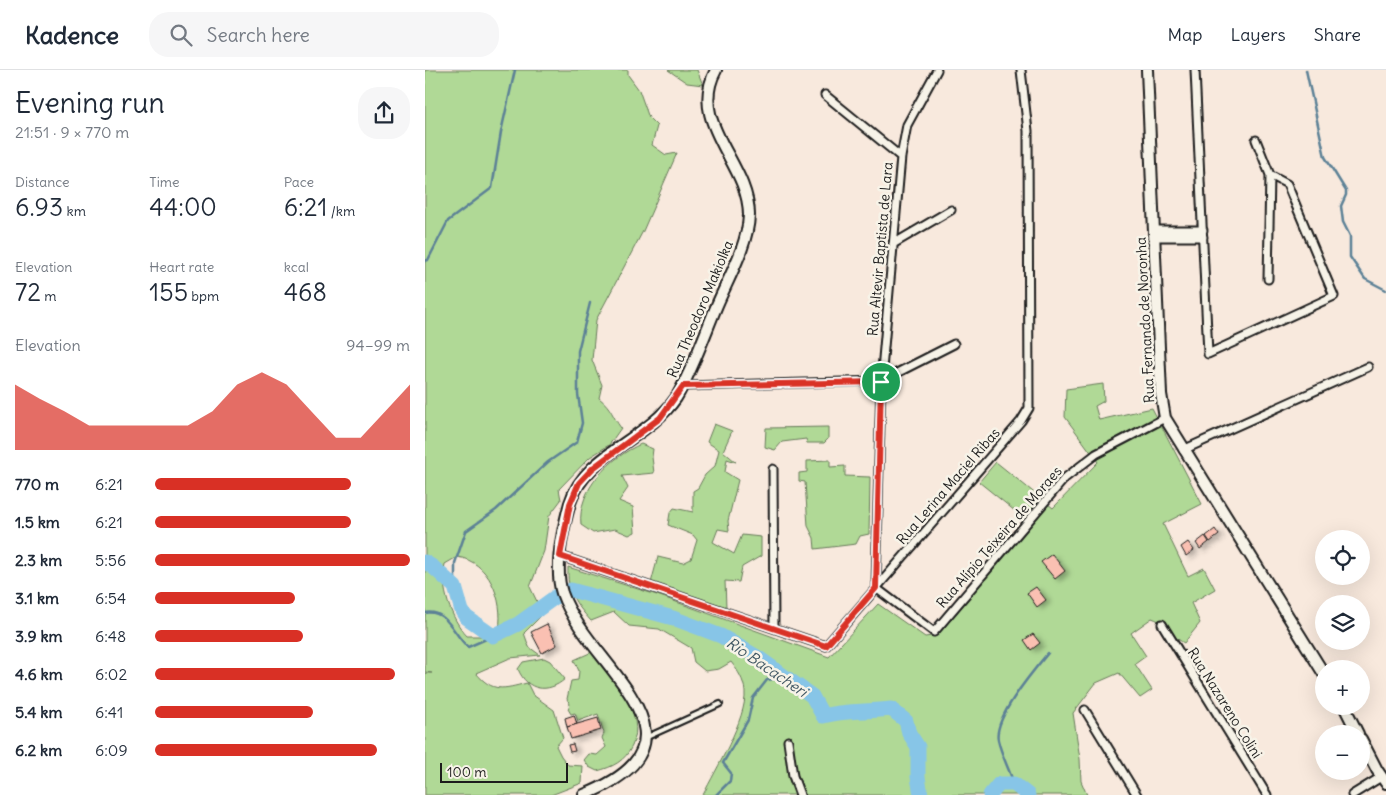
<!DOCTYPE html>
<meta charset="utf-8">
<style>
:root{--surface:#fff;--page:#f6f6f7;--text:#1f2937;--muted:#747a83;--line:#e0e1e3;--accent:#d93025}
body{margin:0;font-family:Delius,sans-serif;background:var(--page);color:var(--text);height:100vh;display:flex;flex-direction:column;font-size:19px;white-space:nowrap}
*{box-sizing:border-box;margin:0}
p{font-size:16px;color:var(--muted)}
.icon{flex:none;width:28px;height:28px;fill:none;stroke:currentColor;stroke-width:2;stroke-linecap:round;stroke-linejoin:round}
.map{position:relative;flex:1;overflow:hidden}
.sheet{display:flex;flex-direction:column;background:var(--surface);width:425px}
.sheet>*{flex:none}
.controls{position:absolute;left:890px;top:460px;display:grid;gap:10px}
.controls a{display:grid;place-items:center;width:55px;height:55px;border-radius:50%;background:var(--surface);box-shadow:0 5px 20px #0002;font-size:25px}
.scale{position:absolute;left:15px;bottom:12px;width:128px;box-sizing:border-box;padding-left:5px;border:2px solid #1c1c1c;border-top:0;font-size:14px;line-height:18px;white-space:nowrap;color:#1c1c1c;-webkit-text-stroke:4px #f7f3e8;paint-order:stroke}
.pin{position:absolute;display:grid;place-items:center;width:42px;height:42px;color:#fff;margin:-21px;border:2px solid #fff;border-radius:50%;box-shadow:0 1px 5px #0007}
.round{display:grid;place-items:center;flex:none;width:52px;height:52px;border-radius:20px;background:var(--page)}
.headline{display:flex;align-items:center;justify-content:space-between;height:85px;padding:0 15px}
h1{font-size:28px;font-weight:600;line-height:38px}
.figures{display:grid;grid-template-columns:repeat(3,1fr);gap:8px;height:85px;padding:5px 15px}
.figures div{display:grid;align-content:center}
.figures b{font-size:25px;font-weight:600}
.figures small{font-size:14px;font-weight:400}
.figures p{font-size:14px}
.chart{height:140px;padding:10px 15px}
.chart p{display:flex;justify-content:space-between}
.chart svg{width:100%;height:90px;margin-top:5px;fill:var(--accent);opacity:.7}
ul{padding:0 15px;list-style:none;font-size:16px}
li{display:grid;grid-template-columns:80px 60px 1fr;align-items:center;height:38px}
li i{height:12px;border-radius:6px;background:var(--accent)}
header{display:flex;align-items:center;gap:30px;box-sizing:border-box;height:70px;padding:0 25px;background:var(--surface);border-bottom:1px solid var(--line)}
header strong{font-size:24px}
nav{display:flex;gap:28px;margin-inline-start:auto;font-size:18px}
.search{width:350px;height:45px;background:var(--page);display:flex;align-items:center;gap:12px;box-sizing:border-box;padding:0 18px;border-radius:20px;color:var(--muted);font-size:19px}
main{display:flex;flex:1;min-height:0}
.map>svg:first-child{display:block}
.green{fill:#b0d996;stroke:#667a59;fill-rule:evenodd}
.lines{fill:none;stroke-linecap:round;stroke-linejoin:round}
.stream{stroke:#5c8196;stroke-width:2.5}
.river{stroke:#87c5e7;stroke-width:15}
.building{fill:#fac0b2;stroke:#1c1c1c;filter:url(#shadow)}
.lane-casing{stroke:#1c1c1c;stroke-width:8}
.street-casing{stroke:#1c1c1c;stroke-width:11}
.secondary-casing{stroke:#1c1c1c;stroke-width:14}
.lane{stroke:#f7f3e8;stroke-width:4}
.street{stroke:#f7f3e8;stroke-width:7}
.secondary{stroke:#f7f3e8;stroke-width:10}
.route-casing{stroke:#fff;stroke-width:10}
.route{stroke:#d93025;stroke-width:6}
.labels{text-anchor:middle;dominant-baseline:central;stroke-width:5;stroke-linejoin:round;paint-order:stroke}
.street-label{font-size:14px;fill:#1c1c1c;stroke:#f7f3e8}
.water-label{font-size:15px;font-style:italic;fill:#415763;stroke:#f7f3e8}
</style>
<header>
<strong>Kadence</strong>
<div class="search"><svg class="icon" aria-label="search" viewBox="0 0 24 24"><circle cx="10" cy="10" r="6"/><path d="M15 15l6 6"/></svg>Search here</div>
<nav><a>Map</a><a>Layers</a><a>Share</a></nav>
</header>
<main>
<section class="sheet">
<div class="headline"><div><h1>Evening run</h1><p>21:51 · 9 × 770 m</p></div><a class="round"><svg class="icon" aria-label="share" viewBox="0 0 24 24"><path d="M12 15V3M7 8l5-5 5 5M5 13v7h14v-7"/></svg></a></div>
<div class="figures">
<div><p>Distance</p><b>6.93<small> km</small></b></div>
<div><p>Time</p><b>44:00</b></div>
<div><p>Pace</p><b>6:21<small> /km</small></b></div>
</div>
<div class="figures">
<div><p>Elevation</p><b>72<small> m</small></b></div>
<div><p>Heart rate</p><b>155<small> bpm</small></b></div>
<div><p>kcal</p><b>468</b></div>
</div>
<div class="chart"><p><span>Elevation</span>94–99 m</p>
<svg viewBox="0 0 160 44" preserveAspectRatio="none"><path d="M0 44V12L10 19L20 25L30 32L40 32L50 32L60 32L70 32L80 25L90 12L100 6L110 12L120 25L130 38L140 38L150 25L160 12V44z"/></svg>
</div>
<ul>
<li><b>770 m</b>6:21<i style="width:77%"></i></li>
<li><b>1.5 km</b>6:21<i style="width:77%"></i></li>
<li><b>2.3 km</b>5:56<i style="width:100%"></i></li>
<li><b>3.1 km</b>6:54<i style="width:55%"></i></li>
<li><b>3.9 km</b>6:48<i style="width:58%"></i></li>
<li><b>4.6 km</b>6:02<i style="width:94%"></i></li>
<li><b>5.4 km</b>6:41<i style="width:62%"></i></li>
<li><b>6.2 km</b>6:09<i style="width:87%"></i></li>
</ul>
</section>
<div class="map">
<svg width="961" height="725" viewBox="0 0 961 725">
<defs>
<filter id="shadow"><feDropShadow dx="4.5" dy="2.5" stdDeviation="2.5" flood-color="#0004"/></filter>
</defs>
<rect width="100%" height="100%" fill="#f8e9dd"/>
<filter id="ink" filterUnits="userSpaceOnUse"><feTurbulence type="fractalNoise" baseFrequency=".02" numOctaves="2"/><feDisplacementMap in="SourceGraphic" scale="10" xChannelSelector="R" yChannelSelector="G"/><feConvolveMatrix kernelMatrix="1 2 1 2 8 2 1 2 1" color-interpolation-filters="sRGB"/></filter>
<g filter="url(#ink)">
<path class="green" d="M0,0H203V5L214,20L224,48L232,56L227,75L241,85L252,83L218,161L171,250L167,290L177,315L174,328C187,338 187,346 196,358L184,375L165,387L134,419L136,430L124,446L119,481L105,517L118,544L99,563L104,577L115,585L85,588L51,603C68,623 78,619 102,613L108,625L129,640L138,668L131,676L136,686L143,695L158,696L157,713L126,725H0V603H7L0,602ZM32,487C64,491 79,530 74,559L63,566H42C26,549 15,518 20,494Z
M243,0H272L278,15L262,13Z
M678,314L679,331L670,336L674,350L727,338L777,434L738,454L763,506L779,498L790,519L766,533L775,553L759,573C744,565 746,555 727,548L706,563L721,586L710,594L727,620L715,628L694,603L671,613L648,643L655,689L656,711L662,725H278C290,701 322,648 320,622C319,610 313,601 306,592L294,599L280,601L269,592L266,578L234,559L204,556L189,542L166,551C149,532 142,522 143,497L232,525L404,587L453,534L500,567L513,565L606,454L554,412L571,392L628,438L673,392L640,347L641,319Z
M289,354L307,361L298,381L311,392L302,389L300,402L313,410L303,451L304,461L293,459L288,472L309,484L317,465L336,467V486L317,497L314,512L300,511L301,537L226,513L233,487L258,493L266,489L272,470L268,465L243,455L245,443L249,438L268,442V421L273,418L280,405L290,396L294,380L282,372Z
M403,357V369L399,373H382L381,369L357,372L350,380L340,377L341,358Z
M216,374L228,379L227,387L229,403L197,406L203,418L194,431L208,437L210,462L204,465L190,459L168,463L156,455C152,419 186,387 216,374Z
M405,390V397L420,396V406L445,407L444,464L435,466L431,474L390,479L389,468L383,456L380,412L374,411V403L382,402V391Z
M167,582C185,606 223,644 207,676C200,691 188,697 172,701L164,697L159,690L164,684L172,685L181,677L177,668L179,663L173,644L153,651L150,643L146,644L143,639L145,634L142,629L146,611L153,610L154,601L149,590Z
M119,588L125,591L140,609C123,624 102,621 93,599L98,592Z"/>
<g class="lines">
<path class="stream" d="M881,0L900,87L921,121V125L916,136L918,152L925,166V187L940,209L961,220
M0,191L3,190L23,151L67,118L76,62L90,0
M30,517V493L41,461L71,440L123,392L152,372L157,353L153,324V281L165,233
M0,543C23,539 29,566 43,577L68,566
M589,714C584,699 576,684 573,670C568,648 609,600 623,583
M291,725L305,711L306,703L298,693L323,650L328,628L342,610L361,607"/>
<path class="river" d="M0,492L8,497L30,517L37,541L41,547L68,566L93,554L133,525
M146,520L248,548L296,566L334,588L387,626L398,646C418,640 444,642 466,639L481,651L484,663L493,677V707L496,725
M565,725L574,714H589L603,725"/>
</g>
<path class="building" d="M790,459L794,465L785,472L781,466Z
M780,466L784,472L775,479L771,473Z
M763,472L769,480L761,486L756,477Z
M627,484L640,501L630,509L616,492Z
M611,517L621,530L612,537L602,523Z
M122,554L132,575L117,583L106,562Z
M608,564L615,573L606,580L599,570Z
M149,645L152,654L142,657L140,648Z
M173,648L176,660L146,669L142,657Z
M148,674L150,681L145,682L143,675Z"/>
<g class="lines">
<g class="lane-casing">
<path id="lane" d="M220,668L295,634"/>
</g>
<g class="street-casing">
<path id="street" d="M512,0L482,55L476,87L456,311L451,518L509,562L640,408L671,384L740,348
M770,0L783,284L909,226L862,114L845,105
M400,25L476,87
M831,70L845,105L843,209
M729,160H778
M729,167H778
M468,174L526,140
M258,316L456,311L529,274
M758,380L943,297
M348,399L349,558
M135,486L401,576L596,351L604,338L603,61L596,0
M737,554L842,725
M660,640L712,725
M363,671L368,706L375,725
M927,725L956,707"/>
</g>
<g class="secondary-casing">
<path id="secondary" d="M722,0L736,324L740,348L899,604
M919,636L933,664
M936,669L952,700L961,713
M159,725C296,669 163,598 137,523C129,498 138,458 145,433C160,384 222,370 251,328C268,299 279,266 292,235C304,207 323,175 324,145C324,93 262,53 291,0"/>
</g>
<use href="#lane" class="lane"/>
<use href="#street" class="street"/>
<use href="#secondary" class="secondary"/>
</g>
</g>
<g class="lines" filter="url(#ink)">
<g class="route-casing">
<path id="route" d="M456,312L451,518L401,576L135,486L145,434L154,413L168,398L235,348L258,316Z"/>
</g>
<use href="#route" class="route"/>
</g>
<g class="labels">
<g class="street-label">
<text transform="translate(455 179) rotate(-85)">Rua Altevir Baptista de Lara</text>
<text transform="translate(275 239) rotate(-67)">Rua Theodoro Makiolka</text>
<text transform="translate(720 250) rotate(-93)">Rua Fernando de Noronha</text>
<text transform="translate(523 416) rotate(-49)">Rua Lerina Maciel Ribas</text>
<text transform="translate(574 467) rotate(-49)">Rua Alípio Teixeira de Moraes</text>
<text transform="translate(800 633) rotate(58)">Rua Nazareno Colini</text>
</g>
<g class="water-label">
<text transform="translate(342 597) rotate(34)">Rio Bacacheri</text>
</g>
</g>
</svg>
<div class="controls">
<a><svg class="icon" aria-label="locate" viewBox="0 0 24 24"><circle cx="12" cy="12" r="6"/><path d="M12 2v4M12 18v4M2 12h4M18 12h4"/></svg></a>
<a><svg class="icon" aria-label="layers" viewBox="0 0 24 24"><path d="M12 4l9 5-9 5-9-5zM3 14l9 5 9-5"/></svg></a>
<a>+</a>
<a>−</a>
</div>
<div class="scale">100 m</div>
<div class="pin" style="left:456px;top:312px;background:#1e9e55"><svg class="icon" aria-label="arrive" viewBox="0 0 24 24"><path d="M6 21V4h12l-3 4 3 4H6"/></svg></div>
</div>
</main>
